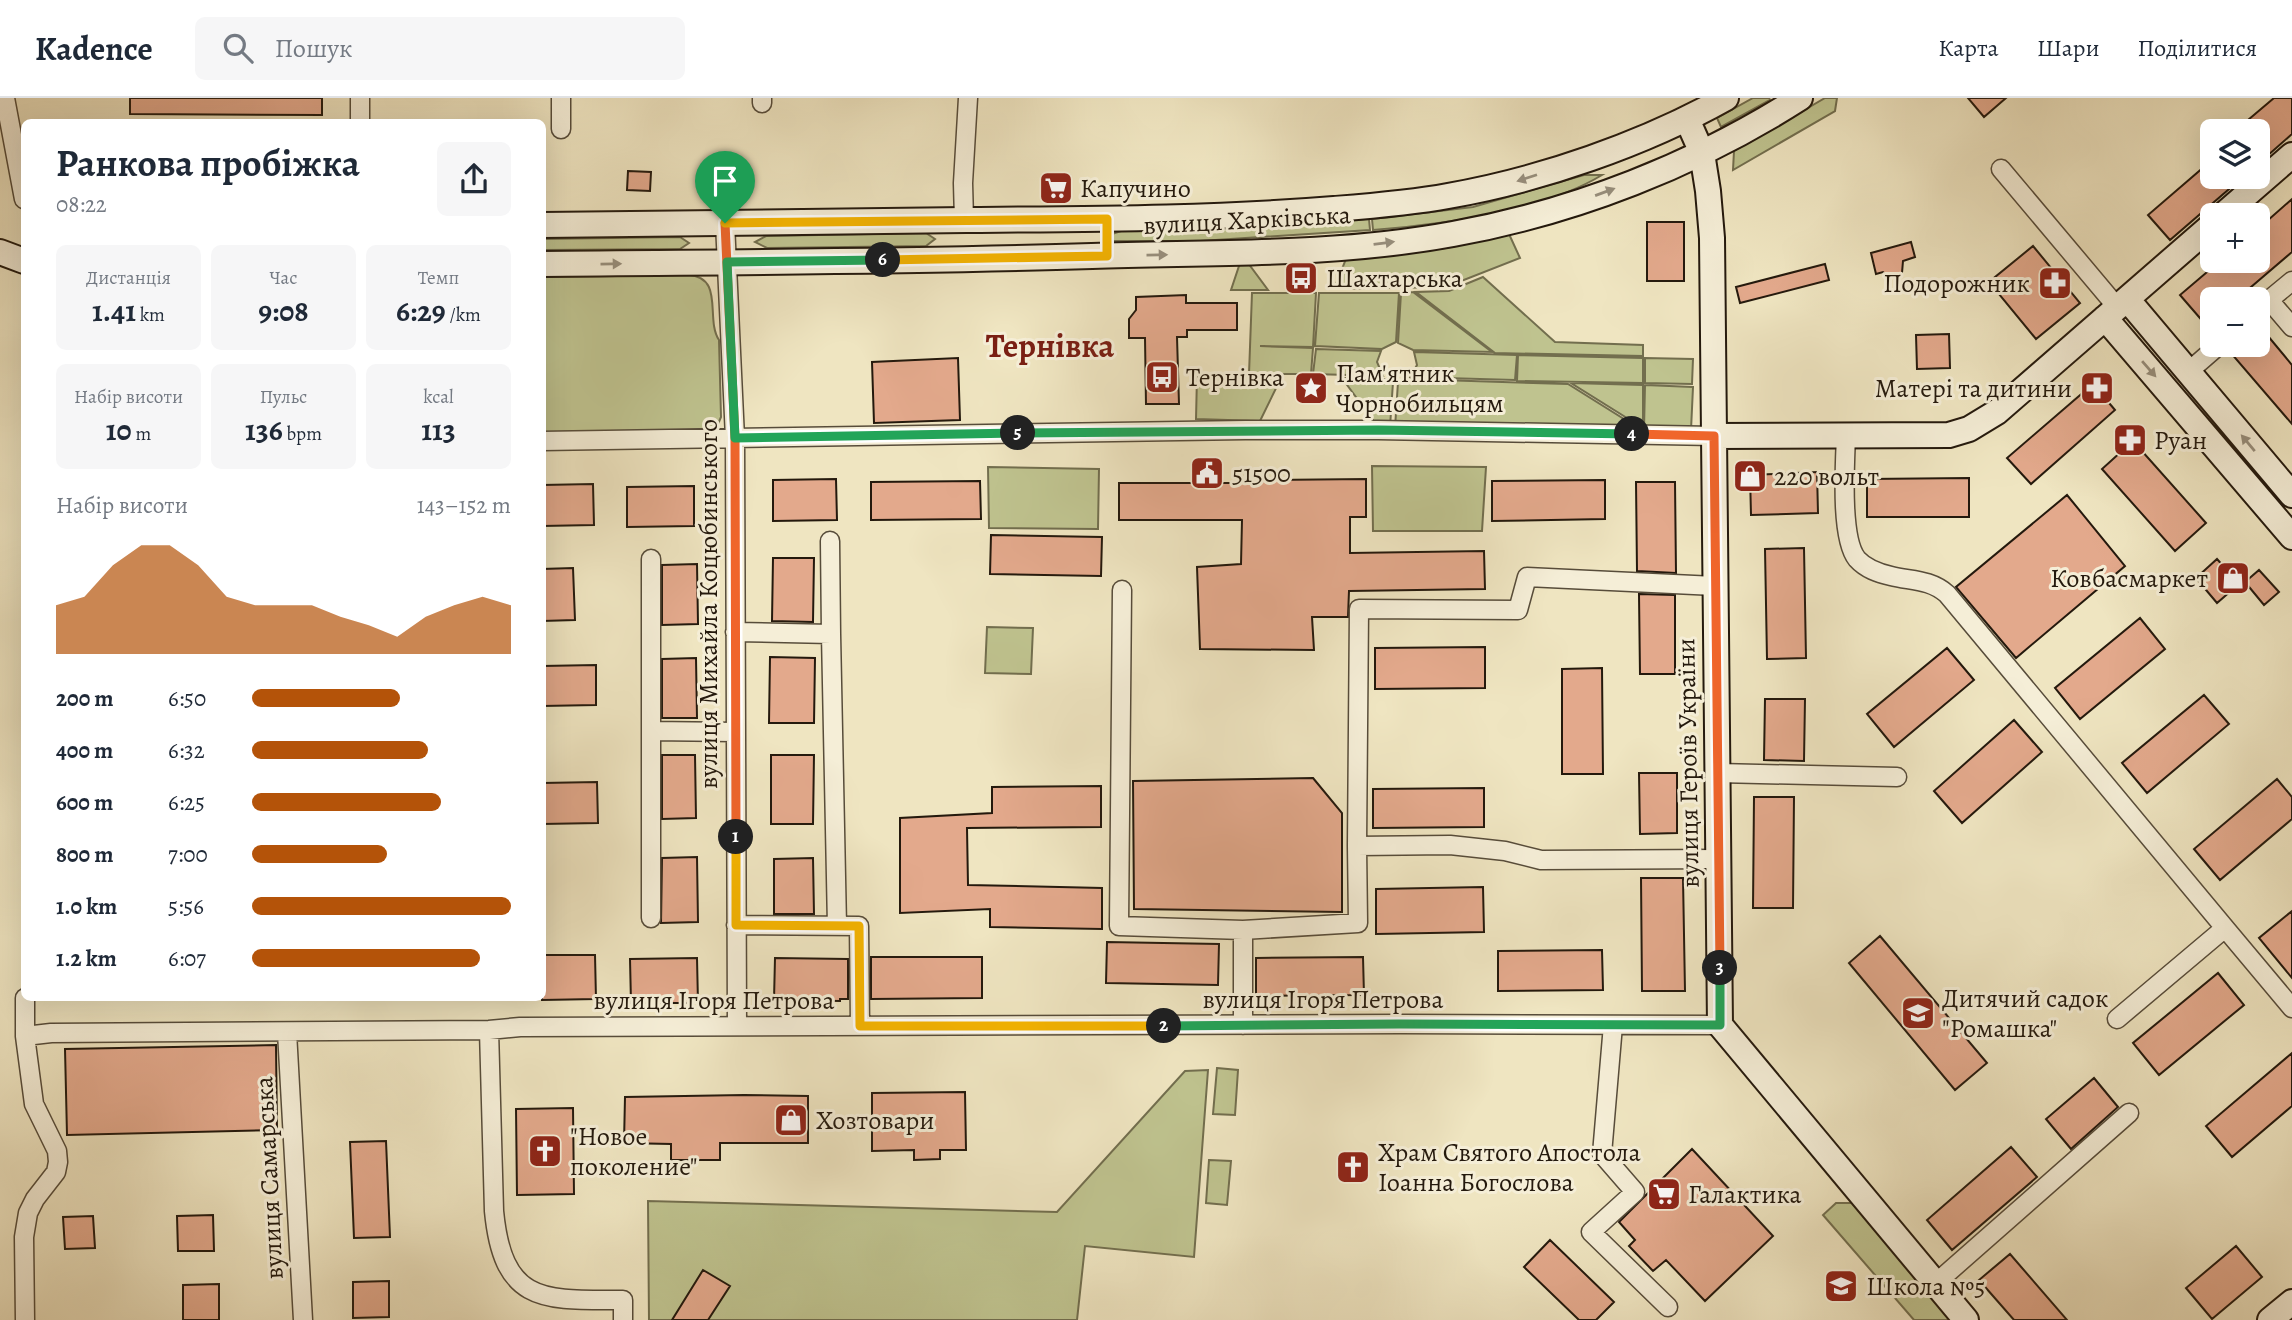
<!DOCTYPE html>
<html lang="uk">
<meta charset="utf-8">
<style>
:root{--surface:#fff;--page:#f6f6f7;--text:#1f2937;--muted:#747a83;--line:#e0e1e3;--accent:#b45309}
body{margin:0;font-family:Alegreya,serif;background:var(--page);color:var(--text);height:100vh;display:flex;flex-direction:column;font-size:26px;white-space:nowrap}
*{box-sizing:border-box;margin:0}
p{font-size:23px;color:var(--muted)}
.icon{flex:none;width:38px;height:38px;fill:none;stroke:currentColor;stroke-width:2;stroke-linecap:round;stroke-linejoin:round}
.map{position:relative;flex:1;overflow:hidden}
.drawer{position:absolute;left:21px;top:21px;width:525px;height:882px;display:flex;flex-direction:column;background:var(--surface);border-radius:10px;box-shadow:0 7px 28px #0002}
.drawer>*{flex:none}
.fabs{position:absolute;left:2200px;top:21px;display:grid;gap:14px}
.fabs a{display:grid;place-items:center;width:70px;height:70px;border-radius:10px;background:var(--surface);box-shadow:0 7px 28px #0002;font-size:35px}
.pin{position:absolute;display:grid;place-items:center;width:60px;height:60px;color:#fff;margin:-72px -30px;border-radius:50% 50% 50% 0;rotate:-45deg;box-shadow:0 0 7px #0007}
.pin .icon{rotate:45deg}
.km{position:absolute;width:35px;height:35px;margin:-18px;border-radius:50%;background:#222;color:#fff;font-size:19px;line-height:35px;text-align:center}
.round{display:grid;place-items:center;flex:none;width:74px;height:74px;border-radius:10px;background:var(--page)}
.summary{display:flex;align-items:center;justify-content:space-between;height:119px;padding:0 35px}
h1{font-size:38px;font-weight:600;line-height:52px}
.figures{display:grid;grid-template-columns:repeat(3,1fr);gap:10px;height:119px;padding:7px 35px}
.figures div{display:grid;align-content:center;border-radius:10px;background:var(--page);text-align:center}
.figures b{font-size:30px;font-weight:600}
.figures small{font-size:19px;font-weight:400}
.figures p{font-size:19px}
.chart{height:196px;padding:14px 35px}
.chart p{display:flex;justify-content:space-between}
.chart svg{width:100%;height:126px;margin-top:7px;fill:var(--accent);opacity:.7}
ul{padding:0 35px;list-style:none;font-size:23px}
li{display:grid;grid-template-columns:112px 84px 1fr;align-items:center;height:52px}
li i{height:18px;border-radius:9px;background:var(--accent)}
header{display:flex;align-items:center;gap:42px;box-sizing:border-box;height:98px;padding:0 35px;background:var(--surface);border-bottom:2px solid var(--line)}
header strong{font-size:33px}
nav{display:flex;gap:38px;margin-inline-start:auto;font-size:24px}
.search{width:490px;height:63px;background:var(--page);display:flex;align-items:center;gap:18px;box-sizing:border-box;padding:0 24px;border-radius:10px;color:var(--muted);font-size:26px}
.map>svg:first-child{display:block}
.green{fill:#bfc38f;stroke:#726e4e;stroke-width:2}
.building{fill:#e3a98c;stroke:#24190d;stroke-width:2}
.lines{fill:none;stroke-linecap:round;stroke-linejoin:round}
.street-casing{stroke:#574c3a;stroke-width:21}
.secondary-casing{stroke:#24190d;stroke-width:28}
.street{stroke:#f5eed7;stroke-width:18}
.secondary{stroke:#f5eed7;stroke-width:24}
.oneway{fill:#978e7c}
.split-1-casing{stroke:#fff;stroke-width:14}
.split-2-casing{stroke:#fff;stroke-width:14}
.split-3-casing{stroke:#fff;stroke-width:14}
.split-4-casing{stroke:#fff;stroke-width:14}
.split-5-casing{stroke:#fff;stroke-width:14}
.split-6-casing{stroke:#fff;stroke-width:14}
.split-7-casing{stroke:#fff;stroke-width:14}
.split-1{stroke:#f0652b;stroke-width:9}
.split-2{stroke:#f5b400;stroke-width:9}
.split-3{stroke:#22a559;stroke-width:9}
.split-4{stroke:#f0652b;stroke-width:9}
.split-5{stroke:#22a559;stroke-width:9}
.split-6{stroke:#22a559;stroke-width:9}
.split-7{stroke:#f5b400;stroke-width:9}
.labels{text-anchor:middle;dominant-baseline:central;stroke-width:6;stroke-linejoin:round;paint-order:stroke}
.poi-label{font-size:26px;fill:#24190d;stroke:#f5eed7;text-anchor:start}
.street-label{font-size:26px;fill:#24190d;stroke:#f5eed7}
.district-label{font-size:33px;font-weight:bold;fill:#7a1f14;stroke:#f5eed7}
</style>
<header>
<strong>Kadence</strong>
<div class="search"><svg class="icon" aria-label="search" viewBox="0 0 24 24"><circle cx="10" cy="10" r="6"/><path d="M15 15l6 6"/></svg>Пошук</div>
<nav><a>Карта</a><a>Шари</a><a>Поділитися</a></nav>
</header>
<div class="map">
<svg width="2292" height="1222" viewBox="0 0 2292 1222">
<rect width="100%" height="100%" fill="#efe5c1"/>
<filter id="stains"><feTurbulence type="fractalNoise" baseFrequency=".00286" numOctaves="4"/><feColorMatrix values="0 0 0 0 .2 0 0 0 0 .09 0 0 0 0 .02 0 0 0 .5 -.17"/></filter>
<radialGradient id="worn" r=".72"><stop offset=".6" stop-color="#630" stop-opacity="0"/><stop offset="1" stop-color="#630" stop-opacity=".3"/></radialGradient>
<path class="green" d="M1753,0H1769L1770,2L1721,29L1717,20Z
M1825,0H1837L1835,13L1733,72L1734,53Z
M1584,77H1602C1541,114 1443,126 1373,132L1372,121L1473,109Z
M1369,121L1370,132L1200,143H1112V136L1121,133L1276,128Z
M926,135L935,141L926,148L767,150L755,144L766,138Z
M1509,136L1520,160L1446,189L1334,191L1346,161L1446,150Z
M680,139L689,145L680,151L543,152V141Z
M1240,165H1248L1268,192H1231Z
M688,177C725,179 705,221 719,242L721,319L716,331L711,333L543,334V179Z
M1483,179L1555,244L1643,247V258L1495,255L1416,194L1449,193Z
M1413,194L1492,254L1413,252L1398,245L1401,195Z
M1252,195H1316L1313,249L1260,248L1313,250L1311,276H1249Z
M1319,195H1399L1396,244L1382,251L1315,248Z
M1316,251L1381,253L1377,264L1383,278L1313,276Z
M1414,254L1517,257L1515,282L1410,279L1417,267Z
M1518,257L1643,260V285L1517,283Z
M1645,260L1693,261L1692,286L1645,285Z
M1197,278H1282L1260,323L1196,321Z
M1342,280L1384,281L1393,284L1390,329H1378Z
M1408,281L1568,286L1643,333L1395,330L1398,284Z
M1571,285L1643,287V330Z
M1645,287L1693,289L1691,332L1644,331Z
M1372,368L1486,369L1482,433H1373Z
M988,369L1099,371L1098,431L989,430Z
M987,529L1033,530L1031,576L985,575Z
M1217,970L1238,972L1235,1017L1213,1016Z
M1208,972L1194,1159L1085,1148L1077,1222H649L648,1103L1057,1114L1185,973Z
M1209,1062L1231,1063L1227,1107L1206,1105Z
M1836,1105H1852L1953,1222H1914L1823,1117Z"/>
<path class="building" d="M130,0H322V17L130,16Z
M1968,0H2006L1984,19Z
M2274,0H2292V36L2258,66V33H2235Z
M2212,62V79H2243L2170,142L2148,117Z
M628,73L651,74L650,93L627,92Z
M2292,101V154L2237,201H2212V234L2180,197L2220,163H2258V131Z
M1647,124H1684V183H1647Z
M1911,144L1915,159L1903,163L1902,175L1895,179L1888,178L1883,174L1876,176L1871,155Z
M2033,148L2080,205L2036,241L1989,184Z
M1825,166L1829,182L1740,205L1736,189Z
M1186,197V205H1237V232H1187V239H1177L1179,306H1146L1145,240H1129V221L1136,212V199Z
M2258,226L2292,267V326L2230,254L2239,247H2258Z
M1949,236L1950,270L1917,271L1916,237Z
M958,260L960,322L874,325L872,264Z
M2093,286L2115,312L2031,386L2007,360Z
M2133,343L2206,425L2175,453L2102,371Z
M1817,374L1818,415L1751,417L1750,377Z
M1969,380V419H1867V381Z
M836,381L837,422L773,423V382Z
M1366,381V419H1350V455L1484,453L1485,491L1349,493L1348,519H1312L1314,552L1200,551L1197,469L1241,466L1242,422H1119V385H1257V382Z
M1605,382V421L1492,423V383Z
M980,383L981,421L871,422V384Z
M1636,384H1675L1676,475L1637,473Z
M593,386L594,427L542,428V387Z
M694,388V428L627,429V389Z
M2067,397L2125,468L2016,560L1956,489Z
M991,437L1102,439L1101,478L990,476Z
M1804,450L1806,560L1767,561L1765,451Z
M773,460H814L813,524L772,523Z
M2217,461L2239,486L2217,505L2196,480Z
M697,466L698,526L662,527V467Z
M573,470L575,522L542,523V471Z
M2259,472L2279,494L2264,507L2245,484Z
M1639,496L1675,497V576H1640Z
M2140,520L2165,551L2080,621L2055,590Z
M1485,549V590L1375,591V550Z
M1947,550L1974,582L1894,649L1867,616Z
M770,559L815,560L814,625H769Z
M696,560L697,620H662V561Z
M596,567V607L542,608V568Z
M1602,570L1603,676H1562V571Z
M2204,597L2229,626L2147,695L2122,665Z
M1765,601H1805L1804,663L1764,662Z
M2014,622L2042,654L1962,725L1934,693Z
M662,657H695L696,720L662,721Z
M771,657H814L813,726H771Z
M1639,675H1677V735L1640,736Z
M1313,680L1342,715V814L1134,811L1133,683Z
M2277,681L2292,699V721L2220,782L2194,751Z
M597,684L598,725L542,726V685Z
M1101,688V729L967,730L968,787L1102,790V831L990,829V811L900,815V720L992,715V689Z
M1484,690V729L1373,730V691Z
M1754,699H1794L1793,810H1753Z
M697,759L698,824L661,825L662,760Z
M813,760L814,816H774V761Z
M1641,780H1683L1685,893H1642Z
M1483,789L1484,834L1376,836V791Z
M2292,813V880L2259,840Z
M1880,838L1987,965L1955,992L1849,865Z
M1107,844L1219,846L1218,887L1106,885Z
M1602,852L1603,892L1498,893V853Z
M542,857H595L596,901L542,902Z
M871,859H982V900L871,901Z
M1363,859L1364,897L1256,898V860Z
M697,860L698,905H631L630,861Z
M775,860L848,861V901H840V903L774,902Z
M2218,875L2244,907L2159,977L2133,945Z
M276,947L277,1032L67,1037L65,951Z
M2292,955V1008L2232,1059L2206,1028Z
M2094,980L2118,1009L2071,1051L2046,1021Z
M965,994L966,1052H940V1061L914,1062V1052L872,1053V995Z
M744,997L808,998V1045H720V1062H671V1046L624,1045L625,999Z
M573,1010L574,1096L517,1097L516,1011Z
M386,1043L390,1139L354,1140L350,1044Z
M2011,1049L2037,1079L1952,1152L1927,1122Z
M1692,1051L1773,1138L1705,1203L1666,1162L1653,1173L1629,1148L1635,1142L1619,1124Z
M213,1117L214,1153H178L177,1118Z
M93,1118L95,1150L65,1151L63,1119Z
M1550,1142L1614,1204L1596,1222H1579L1524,1169Z
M2236,1148L2262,1179L2212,1221L2186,1190Z
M2010,1156L2067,1222H2014L1979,1182Z
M703,1172L730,1188L708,1222H672Z
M389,1183V1219L353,1220V1184Z
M219,1186V1222H183V1187Z"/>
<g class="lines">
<g class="street-casing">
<path id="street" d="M5,0L24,101
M360,0V24
M561,0V31
M762,0V5
M2001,71L2117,209
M964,122L963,85L968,0
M725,125L735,340L737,928
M2269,202L2292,183
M2258,213L2269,202L2292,229
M2188,274L2219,247
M1846,337C1845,366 1840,440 1857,461C1866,471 1878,475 1891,478C1911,483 1930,481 1947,496L2225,830
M542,343L1245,332H1378L1714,338
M830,443L831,536
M651,461V633L735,634
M1715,488L1527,479L1518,512L1359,511L1357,748L1450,747L1505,753L1541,762L1719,761
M1122,492L1119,828L1243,832V927
M735,534L831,536L837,828
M1718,675L1897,679
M651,820V633
M736,827L859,828L860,928
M1243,832L1358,825L1357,748
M2117,921L2225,830L2292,910
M1613,927L1602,1056L1635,1094L1591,1134L1668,1209
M489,932L494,1113C503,1207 544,1202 623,1202V1222
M287,934L303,1222
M25,938L51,935L489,932L520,929L1400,926L1720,927
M1936,1185L2129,1015
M25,1222L24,1139L28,1115L35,1101L56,1074L58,1064L57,1053L34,1006L25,938V900"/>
</g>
<g class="secondary-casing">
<path id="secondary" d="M1687,21L1702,55L1708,93L1712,140L1720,927L1966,1222
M2223,117L2292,57
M542,127C684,126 825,123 966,122C1088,121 1211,121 1334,111C1372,108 1411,105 1448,98C1540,82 1644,46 1726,0
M0,154L24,163
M542,166C726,164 909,164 1092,158C1212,154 1334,158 1453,136C1575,114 1695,67 1800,0
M2127,201L2292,397
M2105,220L2292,439
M1714,338L1949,337L1969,331L1997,314L2212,127
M2270,1222L2292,1204"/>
</g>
<use href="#street" class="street"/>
<use href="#secondary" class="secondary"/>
</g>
<defs><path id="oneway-solid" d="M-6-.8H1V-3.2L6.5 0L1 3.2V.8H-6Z" transform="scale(1.75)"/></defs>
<g class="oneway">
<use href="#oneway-solid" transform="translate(1527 80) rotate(162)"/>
<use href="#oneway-solid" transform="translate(1605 94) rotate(-20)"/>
<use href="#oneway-solid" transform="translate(1384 145) rotate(-7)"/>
<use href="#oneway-solid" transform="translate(1157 157) rotate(-1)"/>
<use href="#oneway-solid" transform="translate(611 166) rotate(-1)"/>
<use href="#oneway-solid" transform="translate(2149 271) rotate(49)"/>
<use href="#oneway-solid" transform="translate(2248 345) rotate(-130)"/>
</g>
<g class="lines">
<g class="split-1-casing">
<path id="split-1" d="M725,125L735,340L736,739"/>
</g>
<g class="split-2-casing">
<path id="split-2" d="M736,739V827L859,828L860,928H1164"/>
</g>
<g class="split-3-casing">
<path id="split-3" d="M1164,928L1399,926L1720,927V870"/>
</g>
<g class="split-4-casing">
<path id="split-4" d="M1632,336L1714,338L1720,870"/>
</g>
<g class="split-5-casing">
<path id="split-5" d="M1018,335L1378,332L1632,336"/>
</g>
<g class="split-6-casing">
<path id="split-6" d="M883,162L727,164L735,340L1018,335"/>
</g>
<g class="split-7-casing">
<path id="split-7" d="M725,125L1107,121V158L883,162"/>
</g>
<use href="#split-1" class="split-1"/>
<use href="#split-2" class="split-2"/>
<use href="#split-3" class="split-3"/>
<use href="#split-4" class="split-4"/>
<use href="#split-5" class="split-5"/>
<use href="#split-6" class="split-6"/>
<use href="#split-7" class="split-7"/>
</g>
<defs>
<g id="supermarket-square" transform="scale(1.75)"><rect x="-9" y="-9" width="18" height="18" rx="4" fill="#8f2418" stroke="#f5eed7"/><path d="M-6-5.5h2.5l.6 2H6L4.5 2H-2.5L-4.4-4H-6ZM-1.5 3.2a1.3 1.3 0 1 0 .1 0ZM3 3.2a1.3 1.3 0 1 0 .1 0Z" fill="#fff"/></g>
<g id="bus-square" transform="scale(1.75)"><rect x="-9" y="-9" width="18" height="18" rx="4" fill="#8f2418" stroke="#f5eed7"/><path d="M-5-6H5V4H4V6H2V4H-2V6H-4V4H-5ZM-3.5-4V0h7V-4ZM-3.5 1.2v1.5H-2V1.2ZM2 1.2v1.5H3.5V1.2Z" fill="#fff"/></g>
<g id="pharmacy-square" transform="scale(1.75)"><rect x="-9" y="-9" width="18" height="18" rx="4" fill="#8f2418" stroke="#f5eed7"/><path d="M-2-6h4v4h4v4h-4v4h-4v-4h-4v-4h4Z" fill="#fff"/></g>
<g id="sight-square" transform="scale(1.75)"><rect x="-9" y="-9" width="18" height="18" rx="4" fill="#8f2418" stroke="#f5eed7"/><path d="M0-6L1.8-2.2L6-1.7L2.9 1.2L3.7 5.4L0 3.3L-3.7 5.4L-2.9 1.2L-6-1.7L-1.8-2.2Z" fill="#fff"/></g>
<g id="civic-square" transform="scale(1.75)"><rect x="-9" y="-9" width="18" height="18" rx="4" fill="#8f2418" stroke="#f5eed7"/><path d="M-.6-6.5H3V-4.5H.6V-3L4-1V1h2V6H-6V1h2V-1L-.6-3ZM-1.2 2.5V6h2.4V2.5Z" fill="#fff"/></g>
<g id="shop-square" transform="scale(1.75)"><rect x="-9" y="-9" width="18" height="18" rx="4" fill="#8f2418" stroke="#f5eed7"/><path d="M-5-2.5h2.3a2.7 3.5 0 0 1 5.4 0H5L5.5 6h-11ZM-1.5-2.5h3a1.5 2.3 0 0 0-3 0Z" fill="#fff"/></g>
<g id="school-square" transform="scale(1.75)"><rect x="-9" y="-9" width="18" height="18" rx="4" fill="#8f2418" stroke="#f5eed7"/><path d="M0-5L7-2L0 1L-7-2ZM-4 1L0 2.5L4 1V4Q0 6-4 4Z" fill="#fff"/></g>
<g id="church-square" transform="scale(1.75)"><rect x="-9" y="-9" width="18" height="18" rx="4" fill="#8f2418" stroke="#f5eed7"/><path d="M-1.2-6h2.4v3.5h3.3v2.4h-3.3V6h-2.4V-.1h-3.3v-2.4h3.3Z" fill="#fff"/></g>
</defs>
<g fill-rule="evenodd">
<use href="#supermarket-square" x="1056" y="90"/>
<use href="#bus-square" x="1301" y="180"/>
<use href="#pharmacy-square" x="2055" y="185"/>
<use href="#bus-square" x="1162" y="279"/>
<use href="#sight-square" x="1311" y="290"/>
<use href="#pharmacy-square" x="2097" y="290"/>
<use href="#pharmacy-square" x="2130" y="342"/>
<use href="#civic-square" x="1207" y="375"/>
<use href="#shop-square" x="1750" y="378"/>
<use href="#shop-square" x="2233" y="480"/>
<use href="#school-square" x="1918" y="915"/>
<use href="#shop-square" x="791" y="1022"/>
<use href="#church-square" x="545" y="1053"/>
<use href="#church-square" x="1353" y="1069"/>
<use href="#supermarket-square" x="1664" y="1096"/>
<use href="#school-square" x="1841" y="1188"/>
</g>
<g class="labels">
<g class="poi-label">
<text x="1080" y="90">Капучино</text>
<text x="1326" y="180">Шахтарська</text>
<text x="2030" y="185" text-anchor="end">Подорожник</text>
<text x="1336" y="275">Пам'ятник<tspan x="1336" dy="30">Чорнобильцям</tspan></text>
<text x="1186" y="279">Тернівка</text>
<text x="2072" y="290" text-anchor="end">Матері та дитини</text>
<text x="2154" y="342">Руан</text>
<text x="1232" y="375">51500</text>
<text x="1774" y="378">220 вольт</text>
<text x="2208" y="480" text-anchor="end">Ковбасмаркет</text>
<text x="1942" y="900">Дитячий садок<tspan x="1942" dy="30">"Ромашка"</tspan></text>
<text x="816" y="1022">Хозтовари</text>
<text x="570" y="1038">"Новое<tspan x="570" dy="30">поколение"</tspan></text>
<text x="1378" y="1054">Храм Святого Апостола<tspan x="1378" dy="30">Іоанна Богослова</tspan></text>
<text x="1688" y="1096">Галактика</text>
<text x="1866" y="1188">Школа №5</text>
</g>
<g class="street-label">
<text transform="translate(1247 122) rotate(-3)">вулиця Харківська</text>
<text transform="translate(708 506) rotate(-90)">вулиця Михайла Коцюбинського</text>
<text transform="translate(1688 665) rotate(-91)">вулиця Героїв України</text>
<text x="1323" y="901">вулиця Ігоря Петрова</text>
<text x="714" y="902">вулиця Ігоря Петрова</text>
<text transform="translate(269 1080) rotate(-93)">вулиця Самарська</text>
</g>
<g class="district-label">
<text x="1050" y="247">Тернівка</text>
</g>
</g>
<rect width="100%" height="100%" filter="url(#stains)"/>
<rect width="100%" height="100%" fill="url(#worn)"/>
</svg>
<div class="fabs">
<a><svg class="icon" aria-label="layers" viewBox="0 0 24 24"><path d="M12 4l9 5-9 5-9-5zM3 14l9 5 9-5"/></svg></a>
<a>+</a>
<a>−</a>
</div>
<div class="pin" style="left:725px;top:125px;background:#1e9e55"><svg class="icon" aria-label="arrive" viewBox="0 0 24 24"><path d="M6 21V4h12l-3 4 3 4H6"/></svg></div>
<b class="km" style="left:736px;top:739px">1</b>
<b class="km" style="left:1164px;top:928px">2</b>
<b class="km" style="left:1720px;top:870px">3</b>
<b class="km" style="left:1632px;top:336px">4</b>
<b class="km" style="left:1018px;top:335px">5</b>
<b class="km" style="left:883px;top:162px">6</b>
<section class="drawer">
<div class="summary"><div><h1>Ранкова пробіжка</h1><p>08:22</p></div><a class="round"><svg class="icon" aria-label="share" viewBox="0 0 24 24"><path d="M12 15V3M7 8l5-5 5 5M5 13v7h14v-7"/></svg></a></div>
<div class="figures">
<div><p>Дистанція</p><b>1.41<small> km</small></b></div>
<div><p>Час</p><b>9:08</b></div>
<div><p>Темп</p><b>6:29<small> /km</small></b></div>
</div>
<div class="figures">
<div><p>Набір висоти</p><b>10<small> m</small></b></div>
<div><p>Пульс</p><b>136<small> bpm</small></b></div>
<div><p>kcal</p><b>113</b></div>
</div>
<div class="chart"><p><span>Набір висоти</span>143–152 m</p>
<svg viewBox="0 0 160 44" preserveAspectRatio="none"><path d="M0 44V27L10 24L20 13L30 6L40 6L50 13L60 24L70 27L80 27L90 27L100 31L110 34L120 38L130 31L140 27L150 24L160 27V44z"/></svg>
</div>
<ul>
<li><b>200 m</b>6:50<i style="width:57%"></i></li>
<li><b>400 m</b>6:32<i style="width:68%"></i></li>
<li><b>600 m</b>6:25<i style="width:73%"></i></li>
<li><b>800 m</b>7:00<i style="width:52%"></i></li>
<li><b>1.0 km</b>5:56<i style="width:100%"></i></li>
<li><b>1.2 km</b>6:07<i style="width:88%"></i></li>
</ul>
</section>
</div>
